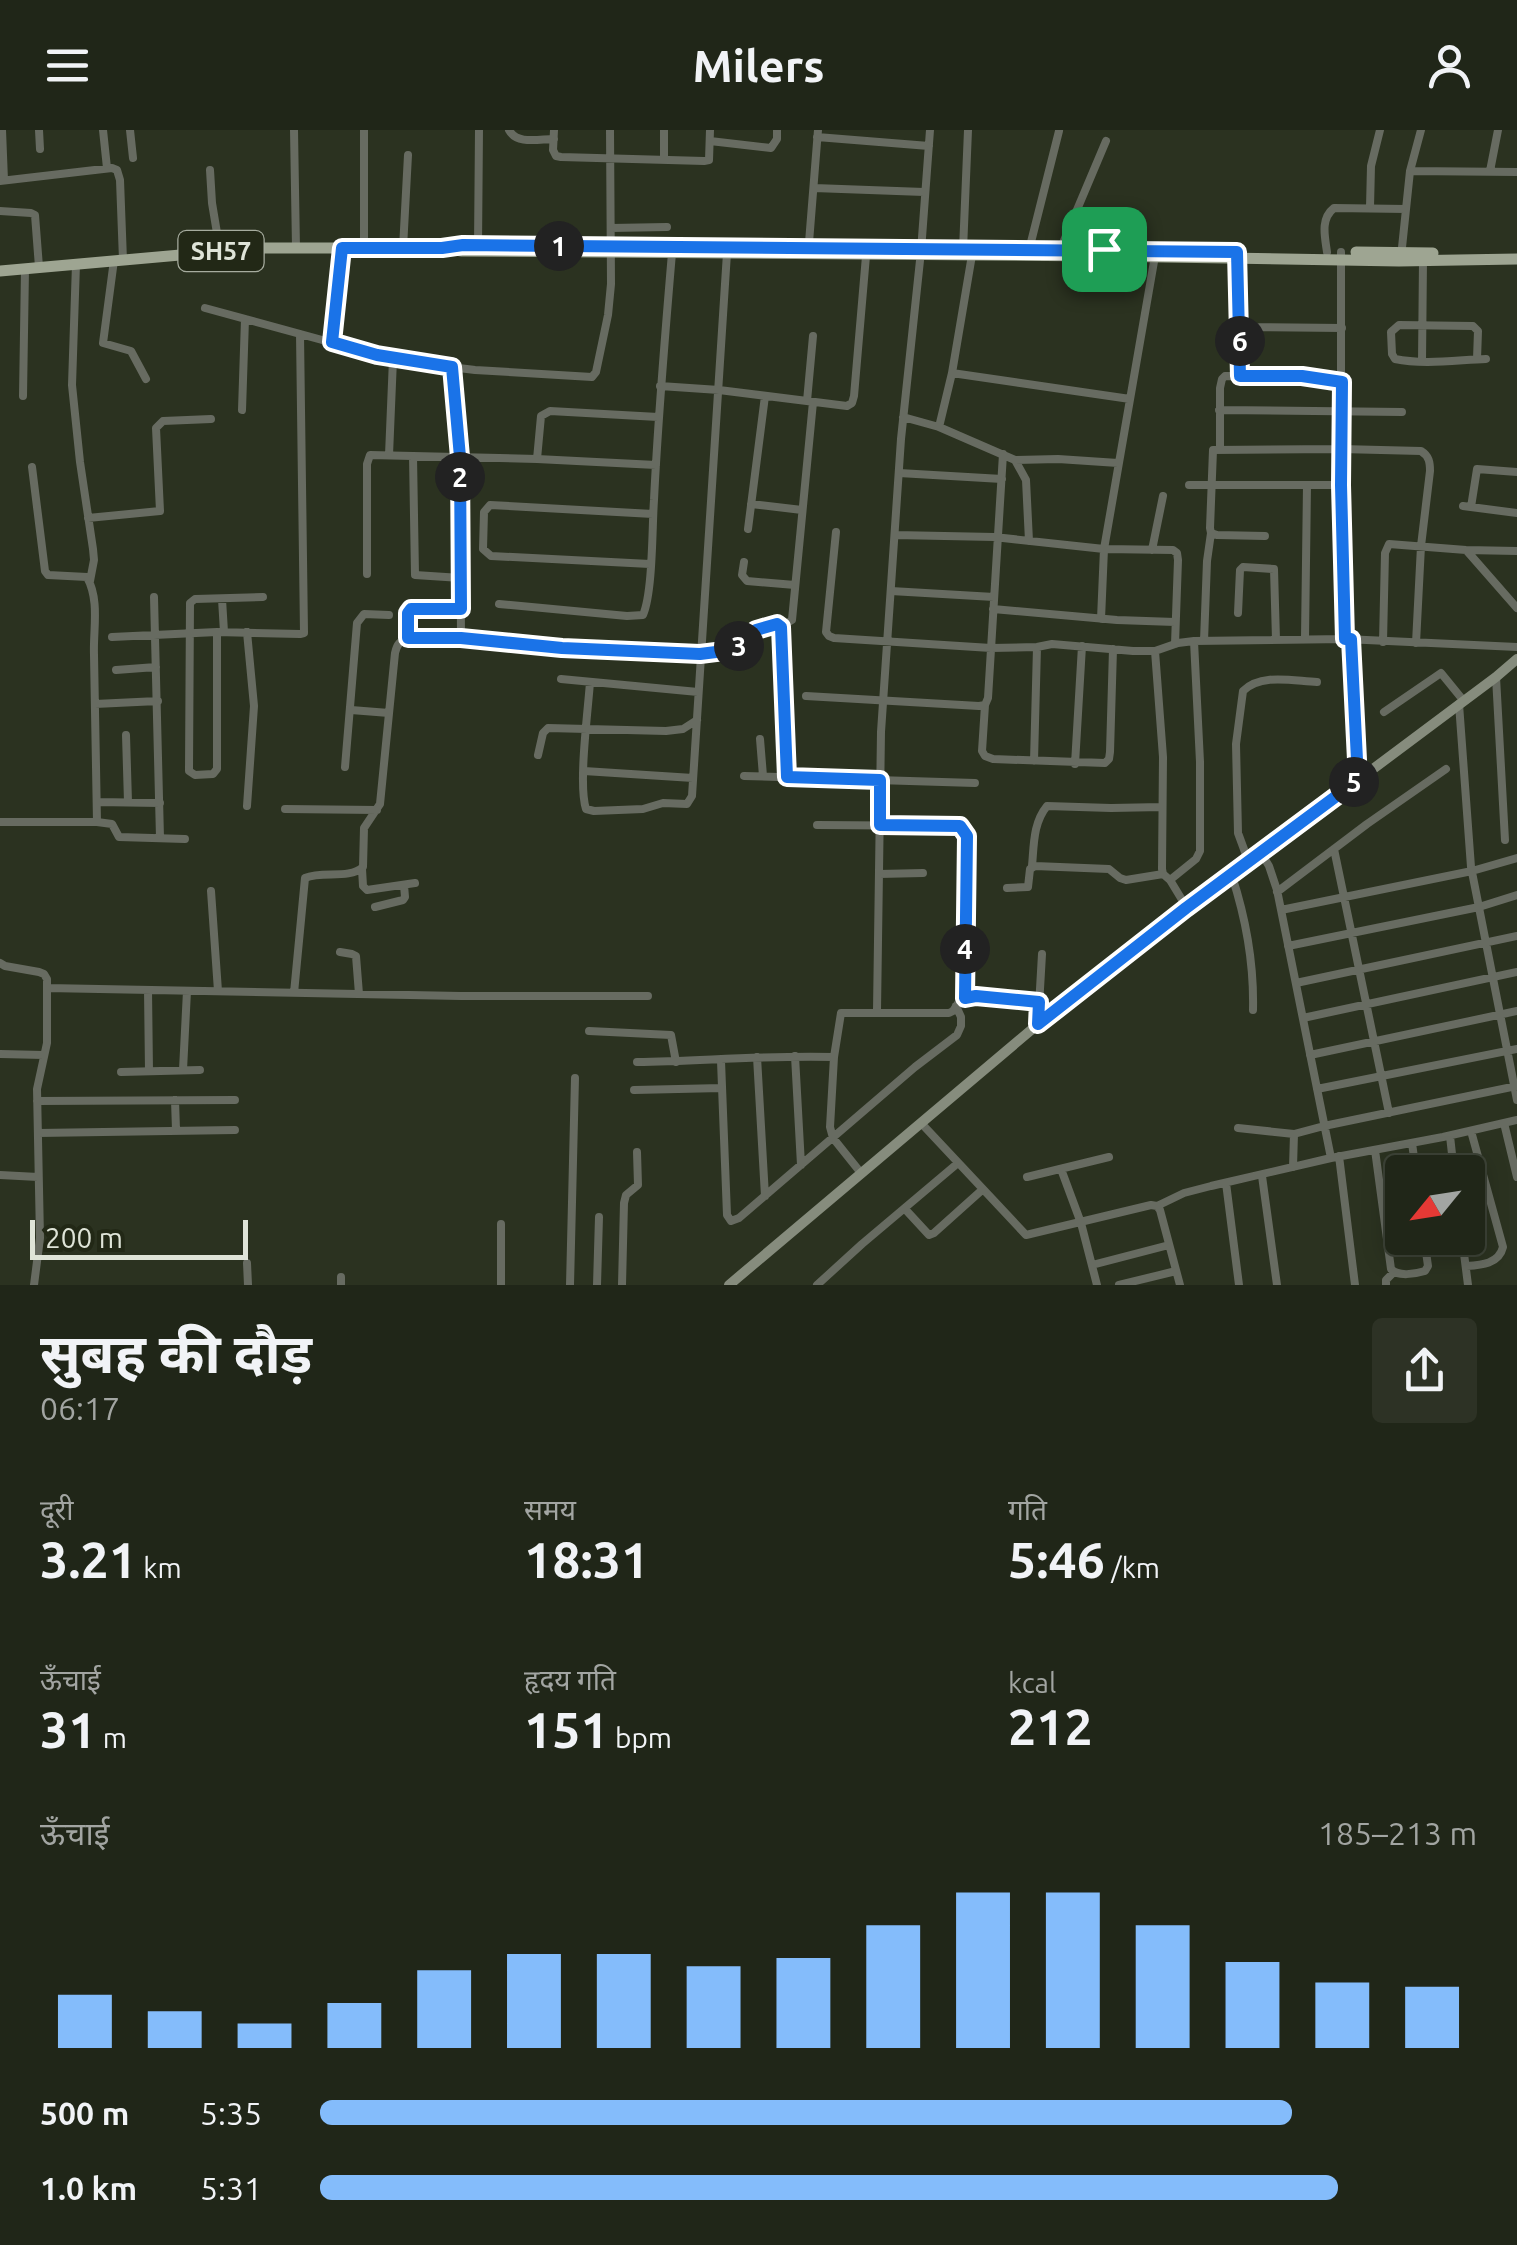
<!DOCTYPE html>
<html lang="hi">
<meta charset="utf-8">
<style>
:root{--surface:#202618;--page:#2d3225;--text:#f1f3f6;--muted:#a2a5a2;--line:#3d4337;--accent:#84bcfb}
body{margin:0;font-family:Ubuntu,"Noto Sans Devanagari",sans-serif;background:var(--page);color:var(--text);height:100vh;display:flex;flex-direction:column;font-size:38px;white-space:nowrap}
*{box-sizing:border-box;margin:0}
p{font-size:32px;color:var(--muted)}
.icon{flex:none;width:55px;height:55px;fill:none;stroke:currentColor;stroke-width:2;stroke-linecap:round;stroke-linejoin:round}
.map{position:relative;height:1155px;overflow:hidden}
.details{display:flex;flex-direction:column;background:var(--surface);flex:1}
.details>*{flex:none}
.needle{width:65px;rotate:240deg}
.buttons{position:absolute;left:1385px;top:1025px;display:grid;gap:20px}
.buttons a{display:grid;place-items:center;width:100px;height:100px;border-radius:10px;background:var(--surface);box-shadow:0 5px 25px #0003,0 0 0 2px var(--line);font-size:50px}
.scale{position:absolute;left:30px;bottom:25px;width:218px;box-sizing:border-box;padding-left:10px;border:5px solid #dfe4d8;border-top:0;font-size:28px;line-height:35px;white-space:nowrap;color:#dfe4d8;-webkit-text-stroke:8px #222816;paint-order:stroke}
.pin{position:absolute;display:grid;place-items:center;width:85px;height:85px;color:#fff;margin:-42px;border-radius:20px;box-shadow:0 5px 15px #0006}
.km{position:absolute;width:50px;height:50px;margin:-25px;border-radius:50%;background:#222;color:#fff;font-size:28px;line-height:50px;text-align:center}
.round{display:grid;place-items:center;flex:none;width:105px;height:105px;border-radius:10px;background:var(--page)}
.headline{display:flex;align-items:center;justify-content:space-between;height:170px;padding:0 40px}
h1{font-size:55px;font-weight:700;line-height:75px}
.figures{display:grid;grid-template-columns:repeat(3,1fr);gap:15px;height:170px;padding:10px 40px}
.figures div{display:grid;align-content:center}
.figures b{font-size:50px;font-weight:700}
.figures small{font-size:28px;font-weight:400}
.figures p{font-size:28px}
.chart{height:280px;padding:20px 40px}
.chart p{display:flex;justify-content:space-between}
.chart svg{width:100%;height:180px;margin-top:10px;stroke:var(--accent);stroke-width:6}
ul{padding:0 40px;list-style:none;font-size:32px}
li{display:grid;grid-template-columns:160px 120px 1fr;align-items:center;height:75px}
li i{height:25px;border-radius:12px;background:var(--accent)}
header{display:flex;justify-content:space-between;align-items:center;height:130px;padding:0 40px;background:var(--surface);font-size:45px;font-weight:700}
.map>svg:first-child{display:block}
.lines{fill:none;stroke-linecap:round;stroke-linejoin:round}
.street{stroke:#676b61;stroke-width:8}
.secondary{stroke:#868c7d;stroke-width:10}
.primary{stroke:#9ea592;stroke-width:11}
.route-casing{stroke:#fff;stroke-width:20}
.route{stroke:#1a73e8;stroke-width:12}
.labels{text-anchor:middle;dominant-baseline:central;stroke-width:8;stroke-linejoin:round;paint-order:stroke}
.shield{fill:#222816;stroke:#a6ac9e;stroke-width:2.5}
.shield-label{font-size:25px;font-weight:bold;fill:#dfe4d8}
</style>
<header><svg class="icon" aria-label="menu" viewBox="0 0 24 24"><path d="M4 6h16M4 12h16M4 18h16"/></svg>Milers<svg class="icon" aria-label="person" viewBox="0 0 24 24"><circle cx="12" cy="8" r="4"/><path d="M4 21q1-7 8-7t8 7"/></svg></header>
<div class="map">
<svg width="1517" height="1155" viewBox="0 0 1517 1155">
<rect width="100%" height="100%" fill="#2b3220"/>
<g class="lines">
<path class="street" d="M2,0L4,50
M39,0L40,19
M103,0L107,38
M130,0L133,28
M294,0L296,118
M509,0C517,15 539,9 554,9
M554,0L553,20L556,26L561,27L704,31L709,30L710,0
M664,0V28
M817,7L929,16
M710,11L771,18L777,9V0
M210,40L212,73L220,121
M1410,41L1517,42
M1490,41L1498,0
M0,51L112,38L117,40L120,50L123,130
M814,58L924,62
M1370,77L1371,36L1380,0
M0,81L31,83L35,85L39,137
M611,98L667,97
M478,116L479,0
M364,118V0
M403,118L408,25
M963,120L968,0
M1029,120L1059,1
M1060,120L1106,11
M1237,121L1240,246
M1327,122C1325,107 1320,89 1334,78L1406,79
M1341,122V355L1345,509
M808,125L818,0
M1401,127L1410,41L1421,0
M114,130L103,213L131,221L146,249
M76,134L72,255L80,332L93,419L94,430L90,451
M205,178L377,225L410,232L475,240L592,247L596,242L608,185L611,154L610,0
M1240,197L1342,198
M332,212L342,118
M1477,229L1478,201L1473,196L1399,195L1391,202L1392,224L1395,229C1423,235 1457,230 1486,229
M1422,231L1423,130
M452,237L460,327L461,509
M952,243L1130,269
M660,256L719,260L847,276L852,273L854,266L866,126
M23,266L25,139
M807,271L813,206
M242,280L245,189
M1219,280L1402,282
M903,287L939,297L1015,330L1026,350L1029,411
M939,297L952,243L972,125
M1220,319V258L1222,249L1225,246L1302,247L1342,252
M389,325L393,229
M413,326L415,445L461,448
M537,329L541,286L550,281L658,287
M1015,330L1058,329L1118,333
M32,337L45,441L48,445L87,447C100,471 93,499 94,525C95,580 96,636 97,692
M899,343L1002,349
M1189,355H1341
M751,374L802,380
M1463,376L1517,383
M1471,377L1477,339L1517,342
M88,388L160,381L156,298L163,291L211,289
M748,399L765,266
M836,402L826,502L829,506L834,508L991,518L1037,517L1052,514L1133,521H1155L1178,513L1194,511L1345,509L1517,517
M895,405L994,407L1104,419L1173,420L1177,423L1178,430L1175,514
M1265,406L1217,405L1211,403L1210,398L1213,320L1341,319L1421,321C1429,326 1430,332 1430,341L1421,416L1416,513
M1152,420L1163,366
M1467,421L1517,478
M744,432L742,445L747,451L795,455
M650,434L491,426L483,419L484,382L490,375L653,384
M367,444V334L370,325L537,329L656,335
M891,461L994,467
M154,467L160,708
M222,469L224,502
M499,474L627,486L643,485C653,462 652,397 654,370C658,287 665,205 672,123
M993,479L1117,490L1175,492
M1238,483L1240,440L1243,437L1274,439L1276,510
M1101,489L1104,419L1156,120
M217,502V639L213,644L195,645L189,641L190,473L195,469L263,467
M247,502L254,576L247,676
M112,507L217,502L300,504L304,503L300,204
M408,508V483L411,479H461
M1305,508L1307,355
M1351,509L1357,650
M1204,511L1207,431L1211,403
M1383,512L1385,423L1389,414L1466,420L1517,421
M1155,521L1163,627L1162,739L1163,744L1170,750
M116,540L156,537
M1496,547L1505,710
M561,549L698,562
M590,552C588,581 578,655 586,679L594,681L643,679L663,673L687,674L692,666L727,123
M806,566L979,576L985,575L988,568L1003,324
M95,574L158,571
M1459,574L1471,737L1517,970
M985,575L982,621L985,626L993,629L1105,633L1109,629L1110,622L1113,519
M351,580L389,583
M1384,582L1441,543L1463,570
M126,605L128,672
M760,609L763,646
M538,625L543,603L548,598L666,601L683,599L697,590
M1034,631L1037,517
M1075,634L1082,516
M345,637L357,493L364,484L389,485
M584,641L693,648
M744,646L975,653
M787,647L781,497L792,490L813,272
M97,672L160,673
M285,679L377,680
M0,692H97L112,694L119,707L185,709
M817,695L960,696L965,699L967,706L965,868
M1334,719L1389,983
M1261,723L1269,736L1277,760L1331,1028
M1249,733L1238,703L1236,614L1243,561C1261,543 1293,551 1317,552
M1032,736C1034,715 1033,693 1047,676L1111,678L1162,677
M362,739L363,756L367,760L415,753
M879,744L923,743
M1232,746C1246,789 1254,835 1253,880
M1007,758L1028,757L1030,739L1035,736L1109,739L1120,748L1126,750L1163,744
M211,761L218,861
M1277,762L1367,694L1446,639
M375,777L403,770L405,767L404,755
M1187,778L1170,750L1196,729L1200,721V632L1194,511
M1281,780L1472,741L1517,728
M1288,816L1479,777L1517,765
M340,822L352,824L356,826L359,864
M0,833L5,836L39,842L44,844L47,849V913L37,959L40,1108L34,1155
M1296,853L1517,806
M47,858L461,866H648
M148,860L149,941
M294,863L305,748C323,740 348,750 363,737L364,698L380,674L395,523C397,514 400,511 408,508L461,509L563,518L701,524L732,520L756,500L774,494L781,497
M877,881L881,602L901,309L921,121L930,0
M1303,888L1517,842
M1038,894L1042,824
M589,901L671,905L676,932
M0,924L44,925
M1310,925L1517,881
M795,926L801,1035
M757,927L765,1066
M721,931L727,1085L731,1091L739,1088L915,937L957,905L961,896V887L956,876
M637,932C702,931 768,925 834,927
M183,940L187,861
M121,942L200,940
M1317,959L1517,919
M634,960L722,958
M175,970L176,1000
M37,971L235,970
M921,993L1026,1105L1151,1075L1157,1076L1160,1080L1180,1155
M1504,993L1517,1047
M1238,998L1294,1004L1324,996L1517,956
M38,1003L235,1000
M1450,1006L1454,1042
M1412,1013L1416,1042
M1375,1020L1391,1139C1398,1147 1415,1144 1425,1141L1428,1136L1424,1108
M1339,1026L1355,1155
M1293,1037L1294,1004
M1061,1039L1081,1093L1097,1155
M861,1043L833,1008L830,997L834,927L841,883H949L953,881L961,869L977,866L1039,872
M0,1045L38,1047
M1262,1046L1277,1155
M1027,1047L1109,1027
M1226,1053L1239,1155
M1157,1076L1184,1063L1211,1056L1331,1028L1443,1007L1517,990
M905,1079L929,1105L934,1103L982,1060
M1462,1108L1468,1155
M247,1133L248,1155
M1092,1135L1169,1115
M1466,1136C1481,1135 1499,1134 1503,1117L1471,1001
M341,1147V1155
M501,1155V1094
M570,1155L575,948
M597,1155L599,1087
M622,1155L624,1073L626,1065L638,1055L637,1022
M817,1155L862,1114L958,1033
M1119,1155L1176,1141
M1386,1155V1150L1394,1142"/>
<path class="secondary" d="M729,1155L1043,890L1187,778L1496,547L1517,529"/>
<path class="primary" d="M1356,122L1433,123
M0,141L259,118H442L462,121L1105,126L1399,131L1517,129"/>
</g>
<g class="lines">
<g class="route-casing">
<path id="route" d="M463,115L1237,122L1240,246H1302L1342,252L1341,355L1345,509H1351L1358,650L1186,778L1038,894L1039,872L976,866L965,868L967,706L960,696L880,695V650L787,647L781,497L777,494L756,500L732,520L700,524L562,518L461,508H408V483L411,479H461L460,327L452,237L377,225L332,212L342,118H442Z"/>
</g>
<use href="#route" class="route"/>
</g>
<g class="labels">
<rect class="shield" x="178.5" y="101" width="85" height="40" rx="8"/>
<g class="shield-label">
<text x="221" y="121">SH57</text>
</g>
</g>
</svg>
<div class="buttons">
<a><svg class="needle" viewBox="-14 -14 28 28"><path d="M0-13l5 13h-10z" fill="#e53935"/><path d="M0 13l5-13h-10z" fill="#a2a5a2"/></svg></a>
</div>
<div class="scale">200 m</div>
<div class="pin" style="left:1104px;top:119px;background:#1e9e55"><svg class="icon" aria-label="arrive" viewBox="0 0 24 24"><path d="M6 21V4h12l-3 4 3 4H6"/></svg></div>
<b class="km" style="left:559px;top:116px">1</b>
<b class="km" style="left:460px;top:347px">2</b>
<b class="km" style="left:739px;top:516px">3</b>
<b class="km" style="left:965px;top:819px">4</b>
<b class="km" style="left:1354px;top:652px">5</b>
<b class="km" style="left:1240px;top:211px">6</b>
</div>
<section class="details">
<div class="headline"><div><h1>सुबह की दौड़</h1><p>06:17</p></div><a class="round"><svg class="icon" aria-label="share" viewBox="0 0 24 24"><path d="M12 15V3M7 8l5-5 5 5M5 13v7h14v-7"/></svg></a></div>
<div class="figures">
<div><p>दूरी</p><b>3.21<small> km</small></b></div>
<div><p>समय</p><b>18:31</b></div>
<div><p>गति</p><b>5:46<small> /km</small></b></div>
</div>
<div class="figures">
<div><p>ऊँचाई</p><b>31<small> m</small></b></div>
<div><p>हृदय गति</p><b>151<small> bpm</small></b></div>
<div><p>kcal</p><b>212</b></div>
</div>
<div class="chart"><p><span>ऊँचाई</span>185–213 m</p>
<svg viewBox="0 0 160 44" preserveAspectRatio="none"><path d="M5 44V31M15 44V35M25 44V38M35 44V33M45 44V25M55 44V21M65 44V21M75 44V24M85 44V22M95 44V14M105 44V6M115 44V6M125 44V14M135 44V23M145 44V28M155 44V29"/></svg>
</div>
<ul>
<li><b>500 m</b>5:35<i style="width:84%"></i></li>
<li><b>1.0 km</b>5:31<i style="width:88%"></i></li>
</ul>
</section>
